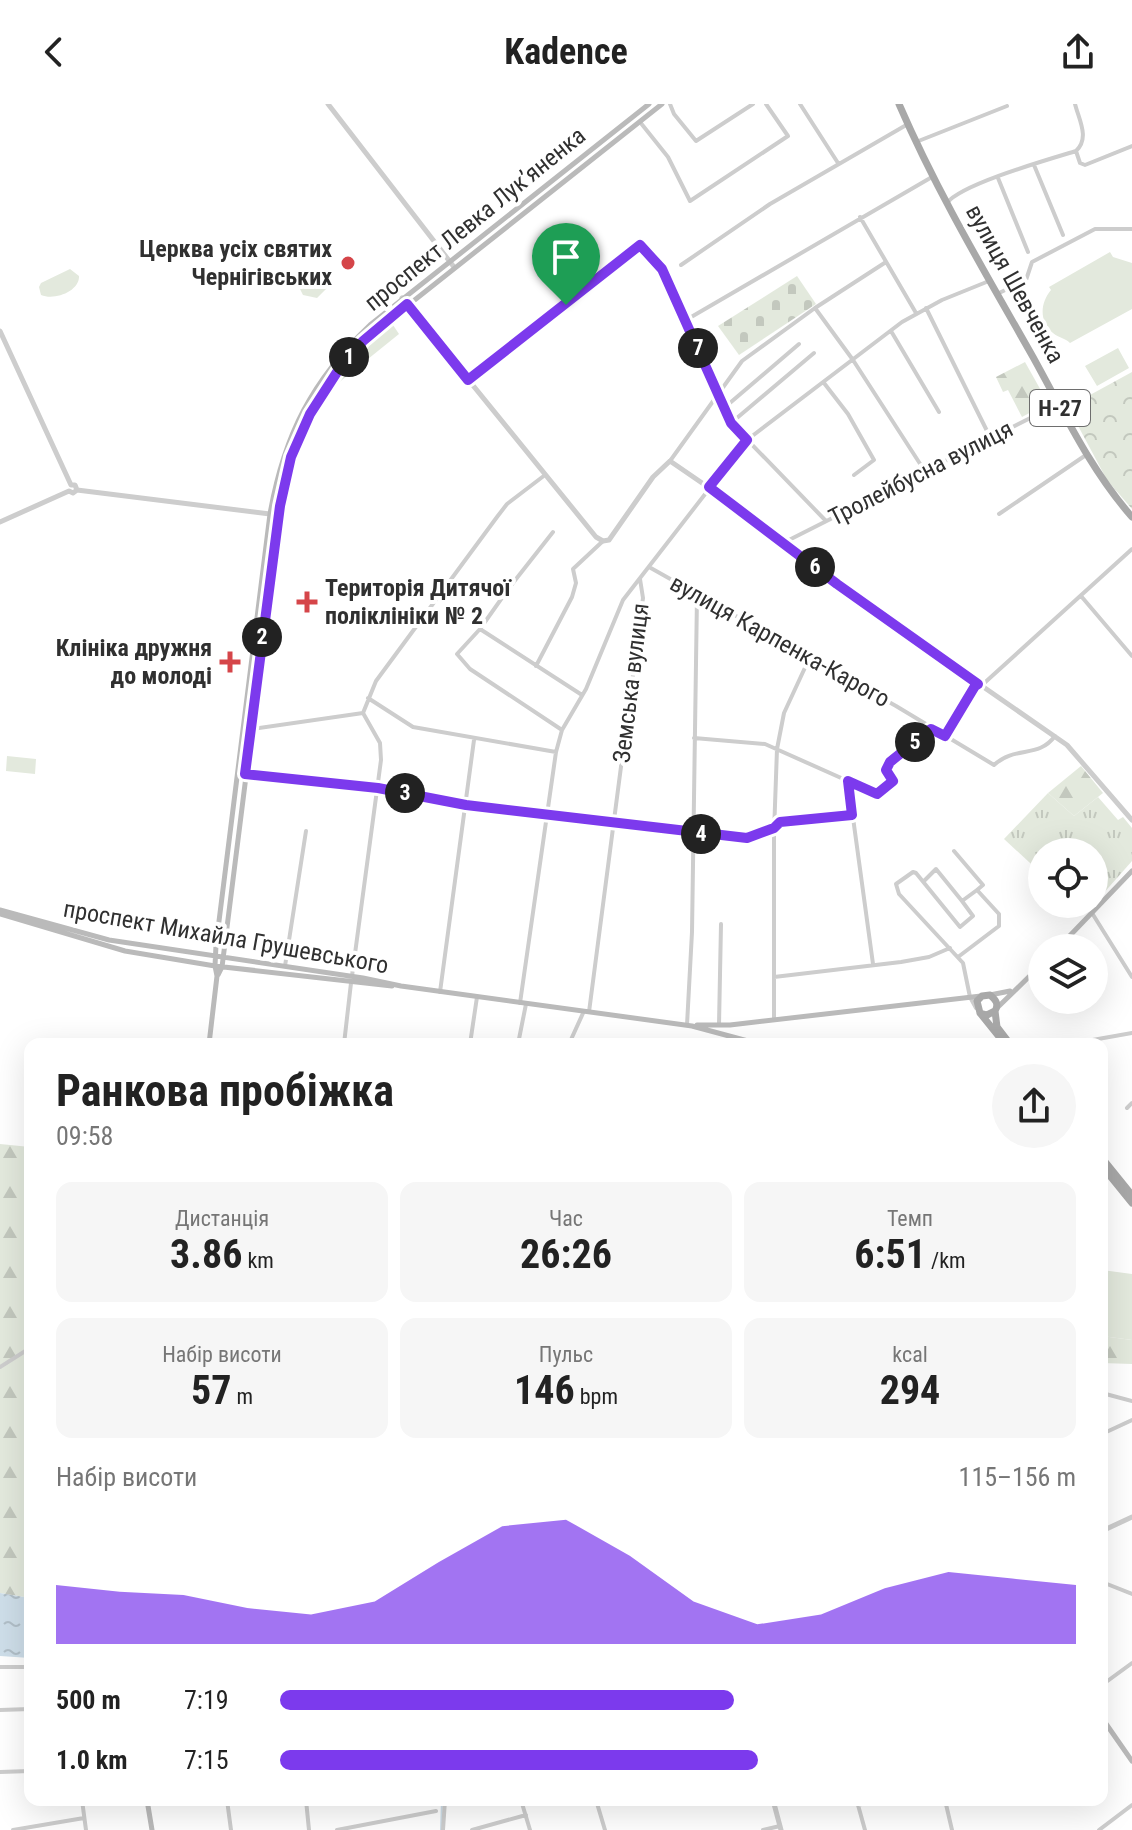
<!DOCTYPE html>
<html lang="uk">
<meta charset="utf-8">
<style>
:root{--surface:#fff;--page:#f6f6f6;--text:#222;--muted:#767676;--accent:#7c3aed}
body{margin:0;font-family:"Roboto Condensed",sans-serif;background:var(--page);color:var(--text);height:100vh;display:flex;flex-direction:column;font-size:30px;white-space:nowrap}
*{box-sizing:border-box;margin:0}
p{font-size:26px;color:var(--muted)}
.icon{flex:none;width:44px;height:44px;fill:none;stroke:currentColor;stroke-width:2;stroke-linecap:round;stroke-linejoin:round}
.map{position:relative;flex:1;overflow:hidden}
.sheet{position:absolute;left:24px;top:934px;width:1084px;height:768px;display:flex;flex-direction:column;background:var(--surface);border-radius:16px;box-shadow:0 8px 32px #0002}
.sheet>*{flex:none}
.controls{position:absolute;left:1028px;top:734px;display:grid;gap:16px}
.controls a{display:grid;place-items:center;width:80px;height:80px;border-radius:50%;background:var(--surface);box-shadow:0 8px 32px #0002;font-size:40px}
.pin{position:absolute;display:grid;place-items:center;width:68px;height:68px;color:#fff;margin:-82px -34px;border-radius:50% 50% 50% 0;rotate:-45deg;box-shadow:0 0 8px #0007}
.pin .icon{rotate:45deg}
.km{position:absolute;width:40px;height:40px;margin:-20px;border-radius:50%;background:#222;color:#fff;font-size:22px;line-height:40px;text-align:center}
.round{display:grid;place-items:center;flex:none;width:84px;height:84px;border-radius:42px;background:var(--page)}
.summary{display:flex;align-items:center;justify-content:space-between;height:136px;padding:0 32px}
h1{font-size:44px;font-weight:700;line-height:60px}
.figures{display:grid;grid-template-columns:repeat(3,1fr);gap:12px;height:136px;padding:8px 32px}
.figures div{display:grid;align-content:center;border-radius:16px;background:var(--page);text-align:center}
.figures b{font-size:40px;font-weight:700}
.figures small{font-size:22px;font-weight:400}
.figures p{font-size:22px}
.chart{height:224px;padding:16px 32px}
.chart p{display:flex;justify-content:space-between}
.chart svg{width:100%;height:144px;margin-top:8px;fill:var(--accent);opacity:.7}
ul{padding:0 32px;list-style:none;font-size:26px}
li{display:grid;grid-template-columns:128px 96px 1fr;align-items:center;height:60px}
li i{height:20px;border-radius:10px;background:var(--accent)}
header{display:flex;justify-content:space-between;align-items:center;height:104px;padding:0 32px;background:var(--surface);font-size:36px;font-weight:700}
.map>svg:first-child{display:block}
.grass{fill:url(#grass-tufts)}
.forest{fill:url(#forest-firs)}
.cemetery{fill:url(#cemetery-stones)}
.park{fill:url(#park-crowns)}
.pitch{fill:#e3e9dd}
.water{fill:url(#water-ripples)}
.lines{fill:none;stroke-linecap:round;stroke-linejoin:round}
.stream{stroke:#cedee9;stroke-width:2}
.minor{stroke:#cdcdcd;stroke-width:4}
.tertiary{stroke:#cdcdcd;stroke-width:5}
.secondary{stroke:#bababa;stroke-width:5}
.primary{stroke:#a8a8a8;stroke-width:7}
.route-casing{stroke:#fff;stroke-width:16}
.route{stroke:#7c3aed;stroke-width:10}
.poi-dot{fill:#d54549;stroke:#fff;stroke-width:3}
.labels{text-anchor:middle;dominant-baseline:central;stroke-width:8;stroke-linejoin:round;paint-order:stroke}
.shield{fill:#fff;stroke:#6e6e6e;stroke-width:2}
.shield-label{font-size:22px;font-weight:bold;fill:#303030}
.street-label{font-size:24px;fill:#303030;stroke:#fff}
.poi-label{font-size:24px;font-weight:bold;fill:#303030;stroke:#fff;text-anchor:end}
</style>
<header><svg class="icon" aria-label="back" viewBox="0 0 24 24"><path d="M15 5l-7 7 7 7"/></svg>Kadence<svg class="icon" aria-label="share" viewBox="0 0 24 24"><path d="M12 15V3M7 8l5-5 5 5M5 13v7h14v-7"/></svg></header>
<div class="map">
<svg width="1132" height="1726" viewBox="0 0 1132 1726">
<defs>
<pattern id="grass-tufts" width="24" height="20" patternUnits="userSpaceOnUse" patternTransform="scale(2)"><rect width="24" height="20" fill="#e3e9dd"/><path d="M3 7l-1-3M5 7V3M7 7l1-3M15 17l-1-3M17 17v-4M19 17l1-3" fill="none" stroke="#c3c8be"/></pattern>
<pattern id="forest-firs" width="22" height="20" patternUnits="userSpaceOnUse" patternTransform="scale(2)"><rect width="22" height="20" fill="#e3e9dd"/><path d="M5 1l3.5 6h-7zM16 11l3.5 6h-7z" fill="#c3c8be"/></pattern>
<pattern id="cemetery-stones" width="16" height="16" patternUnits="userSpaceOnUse" patternTransform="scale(2)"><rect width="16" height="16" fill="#e3e9dd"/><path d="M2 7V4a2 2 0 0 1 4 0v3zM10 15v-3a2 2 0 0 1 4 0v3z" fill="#c3c8be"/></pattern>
<pattern id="park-crowns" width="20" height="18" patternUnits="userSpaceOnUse" patternTransform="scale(2)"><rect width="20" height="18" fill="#e3e9dd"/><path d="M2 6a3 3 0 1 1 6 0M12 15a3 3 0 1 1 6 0" fill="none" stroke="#c3c8be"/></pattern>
<pattern id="water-ripples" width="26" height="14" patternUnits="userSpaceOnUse" patternTransform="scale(2)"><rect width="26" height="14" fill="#cedee9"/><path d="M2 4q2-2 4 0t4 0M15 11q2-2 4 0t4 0" fill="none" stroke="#b1bfc8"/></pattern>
</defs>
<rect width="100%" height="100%" fill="#fff"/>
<path class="grass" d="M391,218L399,230L337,280L333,278L361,243Z
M1048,689L1074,712L1098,693L1118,716L1123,713L1132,724V757L1094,800V748H1042V770L1004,735Z"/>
<path class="forest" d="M1025,258L1048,299L1022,313L1008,286L1003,288L996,273Z
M1081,662L1103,689L1074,712L1048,689Z
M0,1040L30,1043V1494L0,1489Z
M1102,1232L1132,1236V1260L1102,1259Z"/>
<path class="cemetery" d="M797,172L816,200L739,251L718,222Z"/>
<path class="park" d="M321,166L332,179L317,194L303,191L300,185L301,181Z
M1132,268V405L1107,376L1068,303Z"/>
<path class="pitch" d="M1110,148L1113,153L1132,159V205L1070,239C1065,234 1059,234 1053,229C1039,218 1040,199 1051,186L1049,183Z
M70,165L79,172C80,187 55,197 41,191L39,183L41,179Z
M1118,244L1129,264L1097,282L1085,262Z
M7,652L36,655L35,670L6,667Z
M1102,1166L1132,1170V1236L1102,1232Z"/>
<path class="water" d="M0,1489L30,1494V1554L0,1552Z"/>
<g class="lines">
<path class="stream" d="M441,1726L442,1696"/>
<path class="minor" d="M670,0L674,10L696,37L753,0
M800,0L838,59
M640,18L668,53L690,97L788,32L766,0
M916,38L1007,2
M1076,47L1080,59L1085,61L1132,42
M1034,61L1063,131
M998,74L1028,148
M947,99C961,80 1050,55 1076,47C1090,34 1079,16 1075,0
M860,113L916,209
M886,158L815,204L853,256L926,369
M681,161L770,100L908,20
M997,190L1026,176L1032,158L1095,125H1132
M926,204L991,335
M686,216L932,73
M891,227L939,308
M468,276L640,141L662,165L731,319L826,417
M824,279L848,310L874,356L854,371
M724,304L799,240
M731,319L814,249
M670,357L742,257L815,204
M999,410L1086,351
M553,428L509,484L480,525L457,550L470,565L562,626
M785,438L1058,300
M649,463L896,602L994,661C1016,641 1038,655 1055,632
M1081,492L1132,552
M480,525L582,591
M536,562L572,493L576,479L573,465L603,437
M981,582L1132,445
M368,594L413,623L556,648
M363,609L376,577L497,413L507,400L545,371
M252,625L363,609L380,639L381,656L352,872
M945,632L978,580
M694,634L765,640L877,690L893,677L886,666L890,658L931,626
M245,670L378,684L466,701L719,733C740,734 764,735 780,718L852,711
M848,677L873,860
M954,747L983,781L977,786L999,810V822L958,853
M925,776L936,765L962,797L977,786
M962,797L973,812L960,823L916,769L913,768L896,780L899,790L963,859L970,893L976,904
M1092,809L1132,873
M285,862L306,727
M774,873L901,858L929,853L950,844
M440,888L474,636
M520,899L556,648L562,626L586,585L623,496L747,336L902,218L942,196L989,177
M589,908L643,494L640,475
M774,915V729L777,645L784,609L809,555
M687,921L692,828L697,492
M719,921L721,820
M391,938L407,940
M344,940L351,879
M470,940L477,893
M518,940L526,900
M569,940L584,907
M1070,940L1132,929
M1127,1004L1132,999
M0,1263L30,1244
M1102,1289L1132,1297
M1102,1330L1132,1316
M1102,1478L1132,1490
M0,1563H30
M1102,1581L1132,1559
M0,1606L30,1605
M0,1668L30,1667
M82,1696L86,1726
M227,1696L231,1726
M306,1696L309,1726
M521,1696L530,1726
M596,1696L605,1726
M945,1696L952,1726
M13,1726L84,1714
M337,1726L436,1707
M443,1726L445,1696
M472,1726L526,1711
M763,1726L780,1722
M865,1726L858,1701L875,1696
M1099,1726L1132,1701"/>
<path class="tertiary" d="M328,0L454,163
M402,194L596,433L603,437L609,436L653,373L670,357L740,405L874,507L1067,641L1132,716
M0,227L71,381H75L77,386
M0,418L69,387L73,389L77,386L278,411
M1102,1427L1132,1413
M773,1696L781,1726"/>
<path class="secondary" d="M0,806L109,836L363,874L401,882L692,922L759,940
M0,810L125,847L215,862L392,882
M1058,844L1132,767
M218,871L222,863L280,402C292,335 322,275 373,229L662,0
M990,891L1010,887
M998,903L1042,860
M697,921H730L981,892
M209,940L217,872L215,862L216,841L270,410C284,331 312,276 370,221L649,0
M1102,1614L1132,1657
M147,1696L152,1726"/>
<path class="primary" d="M899,0C937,88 986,170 1033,253C1064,309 1090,365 1132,413
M995,907L997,923L1010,940
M980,909L987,911L995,907C999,900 996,896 990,891L982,892L977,897L980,909L1005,940
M1102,1054L1132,1091
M1102,1062L1132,1099"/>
</g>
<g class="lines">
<g class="route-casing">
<path id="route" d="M640,141L662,165L731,319L747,336L709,383L837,480L978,580L975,582L945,632L931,625L890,658L886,666L893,677L877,690L848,677L852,711L780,718L774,724L747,734L466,701L378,684L245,670L280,402L291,353L310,310L339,265L363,237L407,200L468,276Z"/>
</g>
<use href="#route" class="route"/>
</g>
<g class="poi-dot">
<circle cx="348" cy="159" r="8"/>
<path d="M303 486h8v8h8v8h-8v8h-8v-8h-8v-8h8z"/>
<path d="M226 546h8v8h8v8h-8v8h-8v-8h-8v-8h8z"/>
</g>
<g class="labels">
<rect class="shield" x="1030" y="286" width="60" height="36" rx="6"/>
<g class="shield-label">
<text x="1060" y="304">Н-27</text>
</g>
<g class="street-label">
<text transform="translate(475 115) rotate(-39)">проспект Левка Лукʼяненка</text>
<text transform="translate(1015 180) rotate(61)">вулиця Шевченка</text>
<text transform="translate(921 369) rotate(-27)">Тролейбусна вулиця</text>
<text transform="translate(780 537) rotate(29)">вулиця Карпенка-Карого</text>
<text transform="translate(631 579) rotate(-83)">Земська вулиця</text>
<text transform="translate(226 833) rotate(10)">проспект Михайла Грушевського</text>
</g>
<g class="poi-label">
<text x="332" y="145">Церква усіх святих<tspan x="332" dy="28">Чернігівських</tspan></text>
<text x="325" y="484" text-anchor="start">Територія Дитячої<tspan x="325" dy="28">поліклініки № 2</tspan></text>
<text x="212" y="544">Клініка дружня<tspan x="212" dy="28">до молоді</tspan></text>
</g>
</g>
</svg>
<div class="controls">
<a><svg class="icon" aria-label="locate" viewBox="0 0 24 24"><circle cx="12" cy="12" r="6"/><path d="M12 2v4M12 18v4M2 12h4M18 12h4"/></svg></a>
<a><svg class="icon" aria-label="layers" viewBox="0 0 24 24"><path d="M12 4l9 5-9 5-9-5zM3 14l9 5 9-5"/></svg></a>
</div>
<div class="pin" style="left:566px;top:201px;background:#1e9e55"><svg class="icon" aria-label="arrive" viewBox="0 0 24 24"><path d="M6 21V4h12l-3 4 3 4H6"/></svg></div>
<b class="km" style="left:349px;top:253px">1</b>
<b class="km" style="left:262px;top:533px">2</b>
<b class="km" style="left:405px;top:689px">3</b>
<b class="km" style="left:701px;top:730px">4</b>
<b class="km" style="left:915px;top:638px">5</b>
<b class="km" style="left:815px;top:463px">6</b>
<b class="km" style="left:698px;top:244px">7</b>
<section class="sheet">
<div class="summary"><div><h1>Ранкова пробіжка</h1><p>09:58</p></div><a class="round"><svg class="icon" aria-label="share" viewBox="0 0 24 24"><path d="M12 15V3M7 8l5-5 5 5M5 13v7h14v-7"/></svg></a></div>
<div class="figures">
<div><p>Дистанція</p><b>3.86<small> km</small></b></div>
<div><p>Час</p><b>26:26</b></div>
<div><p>Темп</p><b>6:51<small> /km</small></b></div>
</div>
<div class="figures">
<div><p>Набір висоти</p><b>57<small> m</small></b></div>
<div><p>Пульс</p><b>146<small> bpm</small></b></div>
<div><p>kcal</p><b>294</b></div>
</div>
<div class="chart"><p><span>Набір висоти</span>115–156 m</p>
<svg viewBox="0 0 160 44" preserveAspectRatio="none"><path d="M0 44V26L10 28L20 29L30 33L40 35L50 31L60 19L70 8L80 6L90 17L100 31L110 38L120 35L130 27L140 22L150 24L160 26V44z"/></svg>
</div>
<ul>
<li><b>500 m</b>7:19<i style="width:57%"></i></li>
<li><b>1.0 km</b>7:15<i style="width:60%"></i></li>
</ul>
</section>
</div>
